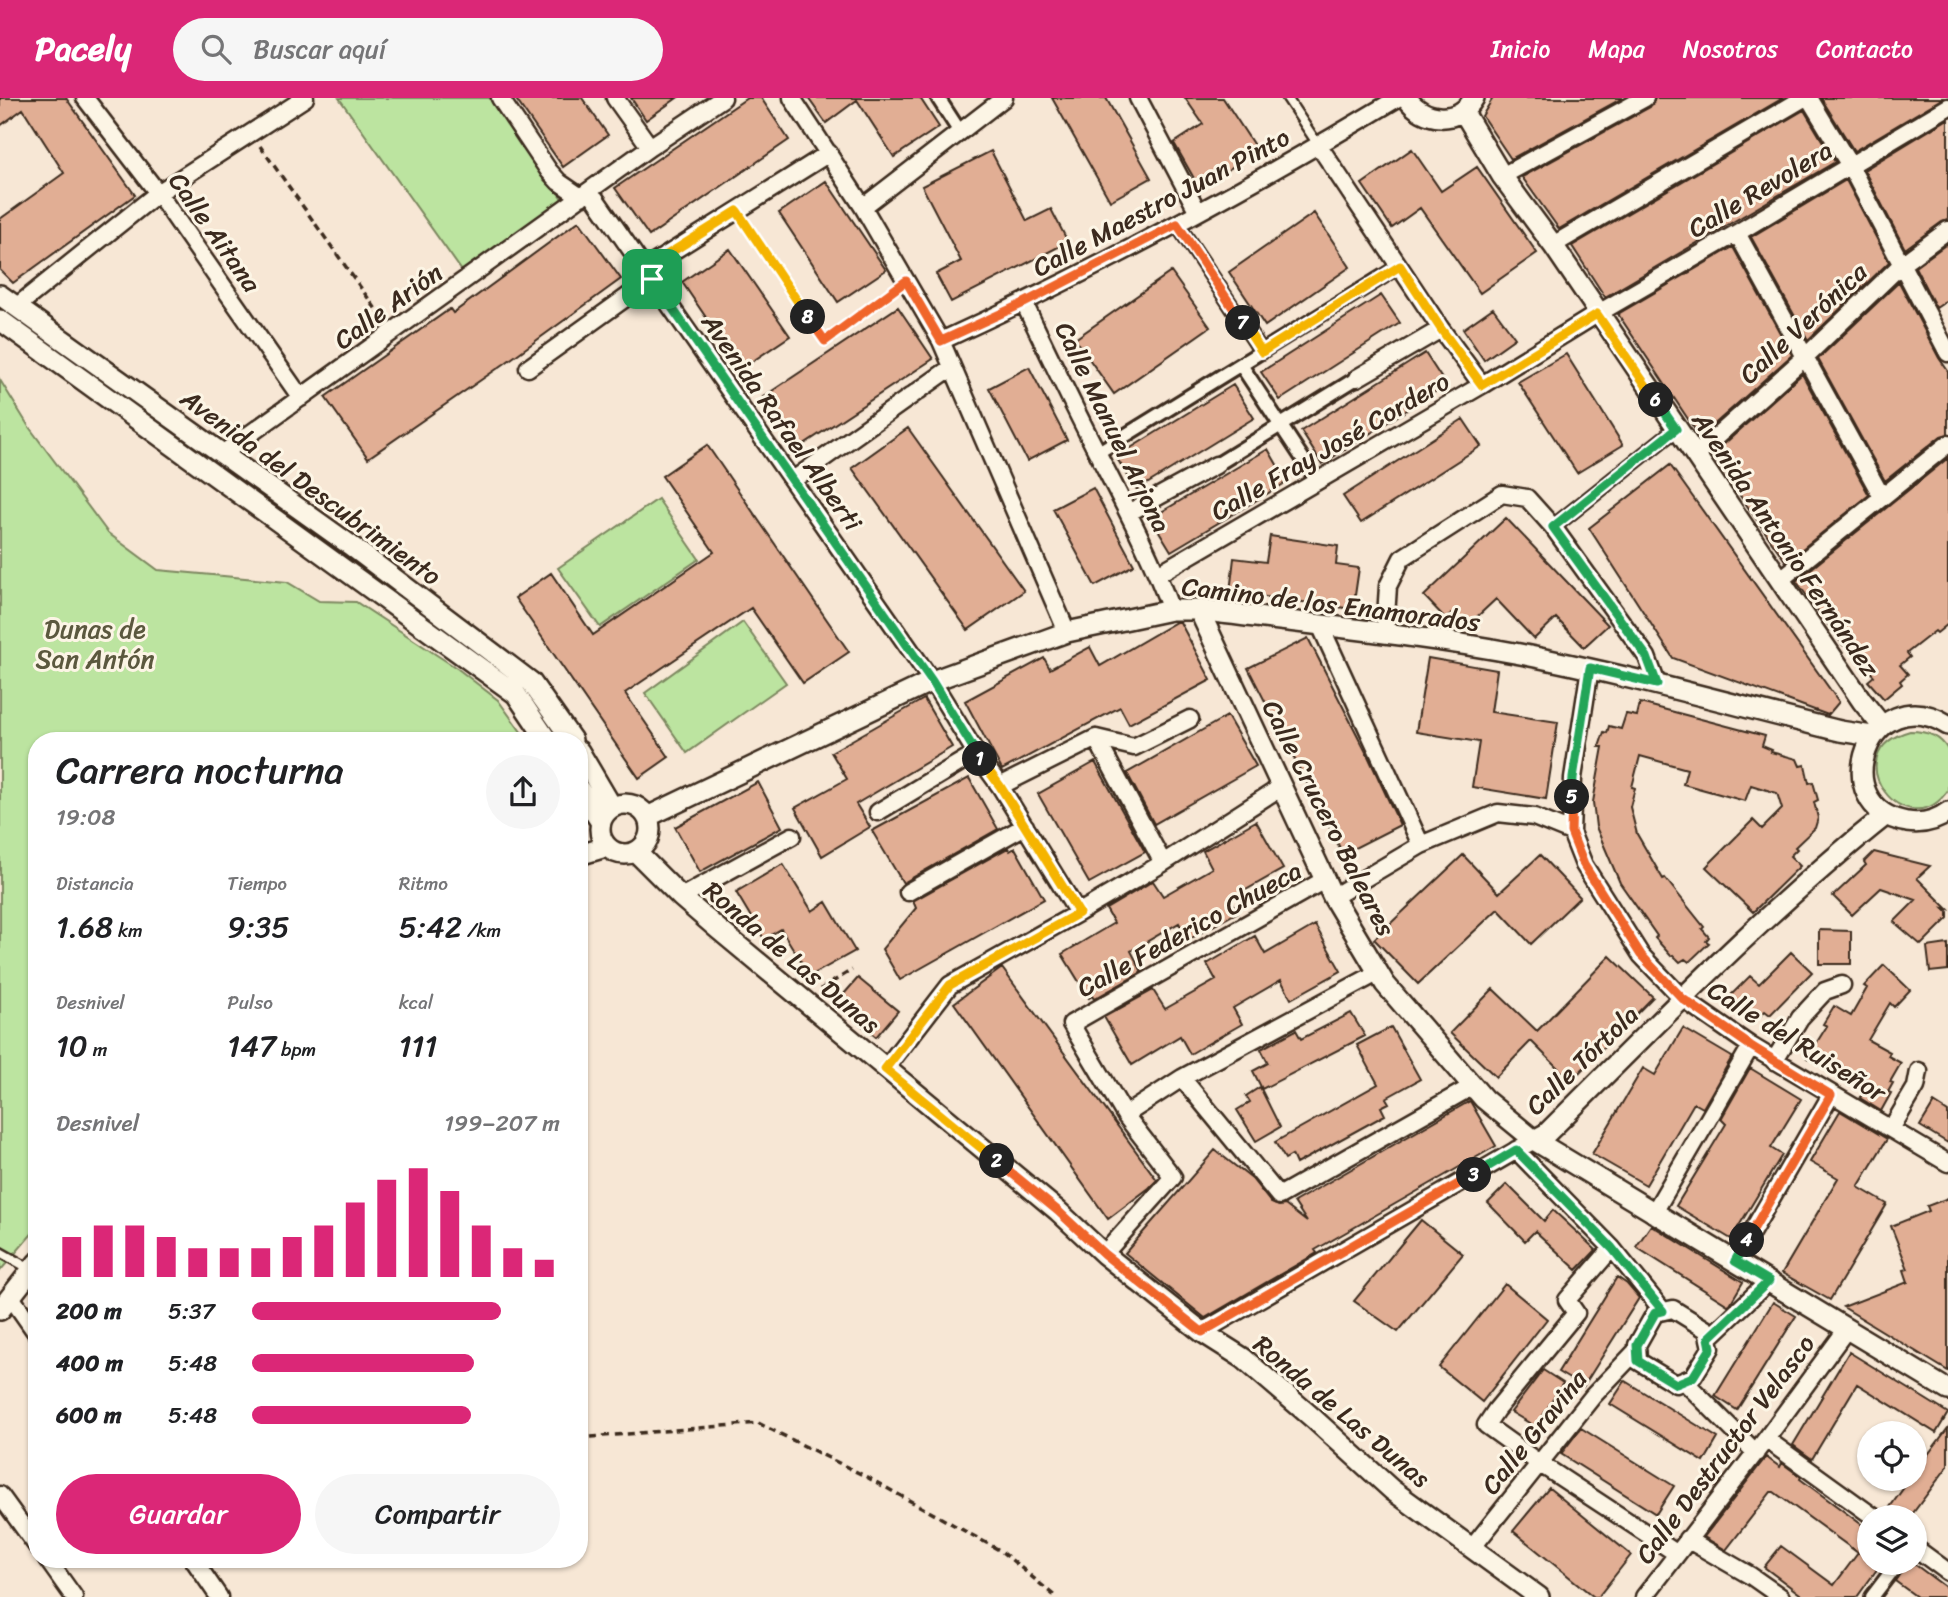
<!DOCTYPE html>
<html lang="es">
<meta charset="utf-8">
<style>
:root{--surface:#fff;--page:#f6f6f6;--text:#202124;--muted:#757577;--accent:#db2777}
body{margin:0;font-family:Sriracha,sans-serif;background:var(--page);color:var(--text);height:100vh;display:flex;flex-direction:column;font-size:26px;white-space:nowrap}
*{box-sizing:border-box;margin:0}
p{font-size:23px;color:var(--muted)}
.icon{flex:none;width:38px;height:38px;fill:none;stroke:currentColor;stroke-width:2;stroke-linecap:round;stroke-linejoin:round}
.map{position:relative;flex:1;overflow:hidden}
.side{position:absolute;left:28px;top:634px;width:560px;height:836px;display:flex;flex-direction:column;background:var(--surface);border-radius:28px;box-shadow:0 2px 5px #0004}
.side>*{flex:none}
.buttons{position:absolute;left:1857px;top:1323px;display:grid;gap:14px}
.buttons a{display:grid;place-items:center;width:70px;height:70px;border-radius:50%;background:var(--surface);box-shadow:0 2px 5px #0004;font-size:35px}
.pin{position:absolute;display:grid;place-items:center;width:60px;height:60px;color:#fff;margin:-30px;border-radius:14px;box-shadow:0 4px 10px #0006}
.km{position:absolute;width:35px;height:35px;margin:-18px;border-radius:50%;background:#222;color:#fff;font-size:19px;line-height:35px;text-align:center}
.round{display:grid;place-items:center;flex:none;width:74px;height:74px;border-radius:37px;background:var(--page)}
.overview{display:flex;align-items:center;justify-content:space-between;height:119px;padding:0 28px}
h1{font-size:38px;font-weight:600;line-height:52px}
.stats{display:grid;grid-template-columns:repeat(3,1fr);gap:10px;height:119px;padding:7px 28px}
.stats div{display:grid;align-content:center}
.stats b{font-size:30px;font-weight:600}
.stats small{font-size:19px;font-weight:400}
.stats p{font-size:19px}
.chart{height:196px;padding:14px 28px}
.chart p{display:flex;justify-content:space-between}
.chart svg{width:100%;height:126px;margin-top:7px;stroke:var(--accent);stroke-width:6}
.action{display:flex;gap:14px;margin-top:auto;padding:14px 28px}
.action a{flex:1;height:80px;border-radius:42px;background:var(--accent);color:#fff;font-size:28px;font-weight:600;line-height:80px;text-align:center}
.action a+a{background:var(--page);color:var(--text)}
ul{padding:0 28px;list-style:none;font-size:23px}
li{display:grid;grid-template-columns:112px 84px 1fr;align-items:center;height:52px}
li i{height:18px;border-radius:9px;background:var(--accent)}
header{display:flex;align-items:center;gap:42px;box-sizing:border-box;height:98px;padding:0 35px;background:var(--accent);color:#fff}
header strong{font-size:33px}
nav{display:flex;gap:38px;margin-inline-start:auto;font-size:24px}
.search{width:490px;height:63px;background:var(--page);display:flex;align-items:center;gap:18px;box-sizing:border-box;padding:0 24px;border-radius:38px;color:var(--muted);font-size:26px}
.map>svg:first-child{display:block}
.green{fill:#bce4a0;stroke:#7c875f;stroke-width:2}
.building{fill:#e1ae94;stroke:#3b2a1e;stroke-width:2}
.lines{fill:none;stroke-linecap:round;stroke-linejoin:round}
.service-casing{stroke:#3b2a1e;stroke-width:13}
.pedestrian-casing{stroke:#3b2a1e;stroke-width:18}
.minor-casing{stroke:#3b2a1e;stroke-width:21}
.tertiary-casing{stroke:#3b2a1e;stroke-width:24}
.path{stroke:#3b2a1e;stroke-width:3.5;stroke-dasharray:7 5;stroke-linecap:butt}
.service{stroke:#fcf5e5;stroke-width:8}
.pedestrian{stroke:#fcf5e5;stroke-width:12}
.minor{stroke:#fcf5e5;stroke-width:16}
.tertiary{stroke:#fcf5e5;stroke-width:19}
.split-1-casing{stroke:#fff;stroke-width:14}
.split-2-casing{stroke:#fff;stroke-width:14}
.split-3-casing{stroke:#fff;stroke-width:14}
.split-4-casing{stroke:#fff;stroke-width:14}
.split-5-casing{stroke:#fff;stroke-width:14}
.split-6-casing{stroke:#fff;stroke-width:14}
.split-7-casing{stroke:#fff;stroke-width:14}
.split-8-casing{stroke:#fff;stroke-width:14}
.split-9-casing{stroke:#fff;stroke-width:14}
.split-1{stroke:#22a559;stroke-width:9}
.split-2{stroke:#f5b400;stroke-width:9}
.split-3{stroke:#f0652b;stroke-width:9}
.split-4{stroke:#22a559;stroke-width:9}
.split-5{stroke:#f0652b;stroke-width:9}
.split-6{stroke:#22a559;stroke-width:9}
.split-7{stroke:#f5b400;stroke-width:9}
.split-8{stroke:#f0652b;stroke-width:9}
.split-9{stroke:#f5b400;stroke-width:9}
.labels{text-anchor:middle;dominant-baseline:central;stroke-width:6;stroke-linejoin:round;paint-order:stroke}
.street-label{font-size:26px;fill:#3b2a1e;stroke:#fcf5e5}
.park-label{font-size:26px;fill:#5b583e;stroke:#fcf5e5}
</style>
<header>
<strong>Pacely</strong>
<div class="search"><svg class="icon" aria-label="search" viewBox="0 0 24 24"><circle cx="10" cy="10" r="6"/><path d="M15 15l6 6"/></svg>Buscar aquí</div>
<nav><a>Inicio</a><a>Mapa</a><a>Nosotros</a><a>Contacto</a></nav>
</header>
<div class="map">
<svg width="1948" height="1499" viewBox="0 0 1948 1499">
<rect width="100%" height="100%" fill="#f7e7d5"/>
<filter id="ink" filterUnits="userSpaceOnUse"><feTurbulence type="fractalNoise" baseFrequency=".0143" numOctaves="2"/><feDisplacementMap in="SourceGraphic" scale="14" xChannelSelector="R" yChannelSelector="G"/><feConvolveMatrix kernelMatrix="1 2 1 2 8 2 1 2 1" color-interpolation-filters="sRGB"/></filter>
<g filter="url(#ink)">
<path class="green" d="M339,0H490L563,102L462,173Z
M0,282L29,329L108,435L158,472L287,484L319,503L356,504L458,571L498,602L527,642H37V1130L0,1173Z
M658,401L699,461L600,529L558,470Z
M743,524L786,585L687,655L645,595Z
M1910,633C1926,633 1940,637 1948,652V692C1908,752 1831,655 1910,633Z"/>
<path class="building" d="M0,0H66L135,97L13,185L0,172V121L64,75L23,11L0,28Z
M515,0H582L608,37L563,69Z
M631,0H677L646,22Z
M747,0H761L789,42L649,138L615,90Z
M808,0H920L939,29L894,59L857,2L826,25Z
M1052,0H1106L1151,80L1110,103Z
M1185,0H1223L1257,52L1200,91L1174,45L1203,26Z
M1493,0H1623L1511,61L1482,18Z
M1655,0H1783L1559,131L1522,79L1650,9Z
M1821,0H1943L1854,53Z
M1804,12L1835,64L1605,199L1572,148Z
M1948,21V122L1942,124L1905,151L1864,72Z
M1412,51L1441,93L1477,69L1537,155L1480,195L1420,110L1392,130L1362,86Z
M991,53L1027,123L1051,111L1068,144L951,204L936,176L961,163L922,88Z
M1846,82L1889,164L1808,242L1751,139Z
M826,83L886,172L838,204L779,115Z
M1314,115L1350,169L1265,228L1229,174Z
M579,123L621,181L504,266L368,360L325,299L450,211L453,215Z
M1948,145V202L1936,210L1915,169Z
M1733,149L1792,257L1700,339L1618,216Z
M730,151L790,238L741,271L682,184Z
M1171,174L1210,229L1114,296L1075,241Z
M1899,184L1939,260L1948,273V336L1941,338L1885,383L1818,261Z
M1381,197L1400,225L1280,302L1261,274Z
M898,209L933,261L798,350L763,299Z
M1493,210L1515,240L1484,262L1463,231Z
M1425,255L1446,287L1322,366L1301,333Z
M1566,256L1623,347L1577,375L1518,284Z
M1029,269L1067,342L1027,363L989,290Z
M1802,276L1869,397L1786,464L1712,357Z
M1233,287L1254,320L1137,392L1116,359Z
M1463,321L1481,348L1361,425L1343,398Z
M908,330L1024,493L968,532L852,370Z
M707,347L849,554L803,585L751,510L625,595L669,659L639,680L515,500L551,475L593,537L714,454L662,378Z
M1268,351L1287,384L1171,453L1151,420Z
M1948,360V526L1937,535L1935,533L1907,555L1910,559L1900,567L1908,576L1900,583L1902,586L1884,601L1868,583L1874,578L1845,544L1843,547L1796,483Z
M1670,367L1839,604L1828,617L1673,560L1589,430Z
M1093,390L1134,467L1095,488L1053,411Z
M1506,420L1608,527L1584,549L1556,520L1534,541L1496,501L1464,531L1451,516L1446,521L1424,498Z
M1270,438L1338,448L1336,467L1359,470L1353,511L1230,494L1234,460L1266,464Z
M1176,524H1180L1211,582L1129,626L1120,609L1002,672L965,603L1044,560L1050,571L1090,549L1100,568Z
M1308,540L1368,658L1400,727L1343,756L1248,570Z
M1428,560L1497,572L1491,614L1558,624L1546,701L1472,689L1479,644L1416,634Z
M924,601L952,649L856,706L870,729L822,758L795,710L847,681L831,654Z
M1640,605L1765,638L1762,648L1772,652L1771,654L1797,661L1800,668L1805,667L1809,685L1813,684L1818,702L1814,704L1818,720L1815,730L1795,749L1797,751L1790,758L1800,768L1753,814L1706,769L1753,722L1762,731L1782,711L1777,695L1751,687L1745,703L1683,686L1687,671L1640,658L1632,689L1635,690L1630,709L1637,736L1663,781L1665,780L1704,829L1702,831L1709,839L1706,843L1709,845L1689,864L1685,861L1680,864L1673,857L1671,858L1655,840L1657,838L1620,785L1596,729L1593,704L1603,649H1599L1604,634L1607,635L1609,628L1621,631L1626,616L1637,618Z
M1227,618L1256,668L1154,726L1127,675Z
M1095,664L1145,754L1089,785L1038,696Z
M969,680L998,731L903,785L872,733Z
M758,684L782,729L700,774L675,729Z
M1256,723L1283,771L1230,801L1238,814L1188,842L1179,825L1131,853L1142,874L1094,901L1092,898L1089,900L1062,856L1114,825L1106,811L1153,783L1163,798L1212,770L1203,753Z
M1008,750L1010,753L1015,750L1044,801L900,882L882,851L916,810L913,803Z
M1874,754L1930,768L1917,780L1948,811L1944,810L1948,814V820L1921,847L1894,824L1916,802L1881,790L1852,817L1833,798L1866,767L1864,764Z
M1463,757L1499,795L1540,757L1580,799L1531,846L1498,811L1418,886L1374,841Z
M783,766L812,813L826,804L855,853L810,878L781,831L764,841L736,794Z
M1315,827L1341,873L1291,901L1281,882L1233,910L1242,926L1190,956L1180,938L1132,967L1104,919L1153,892L1165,911L1216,882L1207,866L1255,838L1265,856Z
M1819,832L1851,833V866H1819Z
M1948,846V872L1930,874L1927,849Z
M1791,854L1812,874L1770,917L1765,913L1753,925L1728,900L1750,878L1759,886Z
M1610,858L1653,899L1571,983L1531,943L1496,979L1450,935L1493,891L1537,933Z
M1884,867L1910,892L1894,909L1890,905L1868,942L1890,954L1888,958L1901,965L1890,984L1893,985L1888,994L1891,995L1881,1013L1860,1000L1865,992L1807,960L1827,928L1823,926L1834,908L1851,918L1867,890L1864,888Z
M1002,870L1157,1082L1149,1090L1108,1121L954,905Z
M858,880L898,913L876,939L836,905Z
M1351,915L1365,938L1262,991L1253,973L1268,965L1261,951L1296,932L1301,941Z
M1391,929L1420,981L1386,1000L1389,1005L1381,1009L1385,1017L1296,1066L1292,1057L1285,1061L1275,1044L1378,986L1357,947Z
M1683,930L1732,959L1703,1010L1694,1005L1646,1087L1592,1056L1643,970L1655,977Z
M1750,970L1801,1001L1771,1050L1782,1057L1731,1141L1676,1108L1726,1026L1721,1021Z
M1260,989L1280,1029L1256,1043L1237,1012L1250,1004L1246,998Z
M1470,1003L1496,1048L1315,1152L1317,1155L1205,1220L1125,1155L1215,1052L1252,1081L1271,1105L1279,1108L1285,1107L1307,1124L1294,1104Z
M1934,1005L1948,1014V1045L1920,1028Z
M1840,1013L1887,1041L1858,1089L1887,1106L1830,1202L1782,1175L1838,1080L1810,1064Z
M1507,1086L1544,1123L1553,1112L1596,1152L1577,1172L1535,1133L1525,1143L1488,1105Z
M1948,1100V1273L1843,1209L1908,1184L1904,1172L1908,1171L1891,1128L1929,1113L1927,1108Z
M1421,1122L1463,1156L1398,1234L1354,1203Z
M1651,1127L1743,1184L1730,1206L1728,1207L1636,1149Z
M1617,1179L1627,1186L1639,1200L1583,1289L1558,1274Z
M1505,1186L1547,1221L1482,1304L1439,1269Z
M1773,1204L1796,1218L1737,1312L1715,1298Z
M1849,1254L1948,1315L1936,1335L1857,1286L1812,1361L1793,1347Z
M1543,1272L1563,1285L1536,1329L1511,1314Z
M1625,1283L1718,1340L1704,1364L1610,1306Z
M1581,1330L1674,1388L1656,1416L1561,1356Z
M1948,1330V1368L1910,1419H1904L1890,1409L1910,1381H1914V1375Z
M1766,1359L1780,1369L1782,1365L1801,1379L1800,1381L1869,1432V1465H1887L1881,1472L1878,1470L1857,1499H1804L1764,1469L1781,1448L1834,1487L1858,1455L1774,1394H1771L1726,1452L1704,1439Z
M1549,1390L1631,1457L1598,1499H1594L1513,1433Z
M1907,1465H1913L1948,1491V1499H1917L1895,1483Z"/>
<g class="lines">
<g class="service-casing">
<path id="service" d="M1287,0L1319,48
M0,1154L32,1172"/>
</g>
<g class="pedestrian-casing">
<path id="pedestrian" d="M938,0L960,34
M1177,126L1262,254
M1241,267L1318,384
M1097,355L1400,168
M1216,367L1357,280
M1553,429L1676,331
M1872,1499L1898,1465"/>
</g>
<g class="minor-casing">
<path id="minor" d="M85,0L158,95L301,300
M500,0L549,73L559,84L581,99
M615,0L650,49
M792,0L863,109L941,243L1067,534
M1138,0L1198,114
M1809,0L1849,66L1948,255
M1319,48L1441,231L1482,287
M1502,78L1645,0
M590,93L932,583L976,655L1000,688L1078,815
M863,109L1004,0
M1737,135L1882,399
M1553,147L1804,0
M646,170L829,55
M1024,205C1048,255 1072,306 1098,356C1124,407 1151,457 1171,512
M16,209L158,95L305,0
M941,243C1098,171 1250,89 1398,0
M528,270L652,181
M1357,280L1441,231
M222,356L650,49L723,0
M1695,358L1804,260L1902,166L1948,132
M793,382L952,269
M1130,414L1216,367
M1158,476L1482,287L1597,216L1737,135L1948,9
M1780,482L1948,346
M1320,527L1421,747
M1385,534L1388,488L1402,460L1502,396L1527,400L1553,429L1647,559L1657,586
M1590,570L1573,680L1571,734L1584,767L1641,857L1683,901L1751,948L1948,1065
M1096,640L1163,765
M1000,688L1096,640L1134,649L1190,621
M878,714L976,655
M908,794L1025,728
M681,799L792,738
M1333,799L1421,747L1498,715L1534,719L1571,734
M1379,874L1182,980L1279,1098L1473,988
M1774,963L1800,920L1825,893L1842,887
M885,971L950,887L1078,815L1163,765L1281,689
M1125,1017L1182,980
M1891,1031L1916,989L1919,973
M1516,1052L1612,1150L1663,1213
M1653,1116L1751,948
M1612,1150L1567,1202L1576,1215L1496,1312L1486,1327L1539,1365L1676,1455
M1104,1156L1173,1079L1125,1017L1071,926L1326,781
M1735,1163L1831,997
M11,1199L37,1236
M1673,1211L1707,1232L1711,1250L1693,1279L1676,1286L1638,1263L1637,1247L1655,1215Z
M1202,1234L1534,1042
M1709,1240L1769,1183
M1684,1283L1756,1355
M1766,1341L1874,1419
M0,1397L37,1448
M1687,1441L1751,1478L1781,1499
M1914,1449L1948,1474
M1472,1450L1593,1298L1637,1252
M47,1461L74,1499
M193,1461L219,1499
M1644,1499L1766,1341L1846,1232"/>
</g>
<g class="tertiary-casing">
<path id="tertiary" d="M1407,0C1423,24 1459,27 1474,0
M1463,13L1502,78L1553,147L1862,603L1882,628
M0,197L350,447L531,584L572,642
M0,222L516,596L547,642
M1199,512L1333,799L1385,886L1484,1001L1534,1042L1948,1292
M1948,627C1869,578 1823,710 1907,724C1921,726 1936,723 1948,714
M579,653L612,709
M579,691L600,723
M600 731a25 25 0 1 1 50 0a25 25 0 1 1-50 0Z
M647,719L932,583L1067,534L1171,512H1199C1307,526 1414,536 1520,556C1628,577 1734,607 1840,633L1872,638
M636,754L681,799L718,831L1058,1113L1104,1156L1202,1234L1243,1260L1314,1321L1392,1392L1539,1499
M579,757L606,749
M1534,1042L1547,1035C1657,926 1765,813 1886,717
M0,1212L37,1165"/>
</g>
<path class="path" d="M260,48L383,221
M745,126L825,243L893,193
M821,891L852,872
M579,1340L758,1325L865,1378L1001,1453L1056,1499"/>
<use href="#service" class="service"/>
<use href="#pedestrian" class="pedestrian"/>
<use href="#minor" class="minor"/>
<use href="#tertiary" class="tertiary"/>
</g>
</g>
<g class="lines" filter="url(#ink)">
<g class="split-1-casing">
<path id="split-1" d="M652,181L932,583L980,661"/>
</g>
<g class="split-2-casing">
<path id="split-2" d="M980,661L1000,688L1079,815L950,887L885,971L997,1063"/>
</g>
<g class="split-3-casing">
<path id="split-3" d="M997,1063L1058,1113L1104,1156L1202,1234L1474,1077"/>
</g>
<g class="split-4-casing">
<path id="split-4" d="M1474,1077L1516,1052L1612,1150L1663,1213L1655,1215L1637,1247L1638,1263L1676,1286L1693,1279L1711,1250L1709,1240L1769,1183L1735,1163L1747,1142"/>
</g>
<g class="split-5-casing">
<path id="split-5" d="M1572,699L1571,734L1584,767L1641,857L1683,901L1751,948L1831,997L1747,1142"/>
</g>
<g class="split-6-casing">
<path id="split-6" d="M1572,699L1573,680L1590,570L1657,586L1647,559L1553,429L1676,331L1656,302"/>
</g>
<g class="split-7-casing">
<path id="split-7" d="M1243,225L1262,254L1400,168L1441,231L1482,287L1597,216L1656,302"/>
</g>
<g class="split-8-casing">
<path id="split-8" d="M808,219L825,243L906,183L941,243L1024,205L1177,126L1243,225"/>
</g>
<g class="split-9-casing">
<path id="split-9" d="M652,181L646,170L737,113L808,219"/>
</g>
<use href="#split-1" class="split-1"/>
<use href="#split-2" class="split-2"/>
<use href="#split-3" class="split-3"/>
<use href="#split-4" class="split-4"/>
<use href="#split-5" class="split-5"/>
<use href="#split-6" class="split-6"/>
<use href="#split-7" class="split-7"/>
<use href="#split-8" class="split-8"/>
<use href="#split-9" class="split-9"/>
</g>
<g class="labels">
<g class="street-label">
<text transform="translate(1760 91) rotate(-31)">Calle Revolera</text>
<text transform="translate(1161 104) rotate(-28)">Calle Maestro Juan Pinto</text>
<text transform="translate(215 134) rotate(55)">Calle Aitana</text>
<text transform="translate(388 208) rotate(-36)">Calle Arión</text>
<text transform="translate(1803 225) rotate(-43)">Calle Verónica</text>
<text transform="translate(782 324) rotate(55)">Avenida Rafael Alberti</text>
<text transform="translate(1113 329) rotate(64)">Calle Manuel Arjona</text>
<text transform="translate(1330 348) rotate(-30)">Calle Fray José Cordero</text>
<text transform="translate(311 389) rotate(36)">Avenida del Descubrimiento</text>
<text transform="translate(1786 446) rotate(56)">Avenida Antonio Fernández</text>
<text transform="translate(1331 506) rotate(7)">Camino de los Enamorados</text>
<text transform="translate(1329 720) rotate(63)">Calle Crucero Baleares</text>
<text transform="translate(1189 831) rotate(-29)">Calle Federico Chueca</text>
<text transform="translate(792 859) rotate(40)">Ronda de Las Dunas</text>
<text transform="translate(1797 943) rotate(32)">Calle del Ruiseñor</text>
<text transform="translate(1582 962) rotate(-44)">Calle Tórtola</text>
<text transform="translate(1342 1313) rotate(40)">Ronda de Las Dunas</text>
<text transform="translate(1534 1334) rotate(-51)">Calle Gravina</text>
<text transform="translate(1725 1351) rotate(-53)">Calle Destructor Velasco</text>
</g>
<g class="park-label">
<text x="95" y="531">Dunas de<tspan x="95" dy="30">San Antón</tspan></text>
</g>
</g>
</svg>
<div class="buttons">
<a><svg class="icon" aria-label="locate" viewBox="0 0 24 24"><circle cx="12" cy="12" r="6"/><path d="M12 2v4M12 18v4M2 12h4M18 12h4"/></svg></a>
<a><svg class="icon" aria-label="layers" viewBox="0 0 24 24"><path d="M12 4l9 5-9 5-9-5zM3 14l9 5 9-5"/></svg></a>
</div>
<div class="pin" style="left:652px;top:181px;background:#1e9e55"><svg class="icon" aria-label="arrive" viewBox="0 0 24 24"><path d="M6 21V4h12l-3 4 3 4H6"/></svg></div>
<b class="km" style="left:980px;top:661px">1</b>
<b class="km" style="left:997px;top:1063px">2</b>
<b class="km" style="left:1474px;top:1077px">3</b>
<b class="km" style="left:1747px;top:1142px">4</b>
<b class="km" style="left:1572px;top:699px">5</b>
<b class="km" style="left:1656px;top:302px">6</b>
<b class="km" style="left:1243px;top:225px">7</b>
<b class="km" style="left:808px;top:219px">8</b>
<section class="side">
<div class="overview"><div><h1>Carrera nocturna</h1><p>19:08</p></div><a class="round"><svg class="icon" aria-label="share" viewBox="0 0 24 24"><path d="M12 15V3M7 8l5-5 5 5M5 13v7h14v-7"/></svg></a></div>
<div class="stats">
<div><p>Distancia</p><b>1.68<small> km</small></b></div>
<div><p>Tiempo</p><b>9:35</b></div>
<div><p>Ritmo</p><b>5:42<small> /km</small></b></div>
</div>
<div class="stats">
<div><p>Desnivel</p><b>10<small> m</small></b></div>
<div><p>Pulso</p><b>147<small> bpm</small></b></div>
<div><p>kcal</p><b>111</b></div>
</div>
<div class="chart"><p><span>Desnivel</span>199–207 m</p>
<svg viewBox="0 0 160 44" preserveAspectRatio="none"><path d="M5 44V30M15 44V26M25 44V26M35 44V30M45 44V34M55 44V34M65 44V34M75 44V30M85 44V26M95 44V18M105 44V10M115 44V6M125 44V14M135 44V26M145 44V34M155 44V38"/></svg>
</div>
<ul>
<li><b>200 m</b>5:37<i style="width:81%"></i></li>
<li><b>400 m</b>5:48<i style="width:72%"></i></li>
<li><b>600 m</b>5:48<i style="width:71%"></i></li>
</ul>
<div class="action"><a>Guardar</a><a>Compartir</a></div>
</section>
</div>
